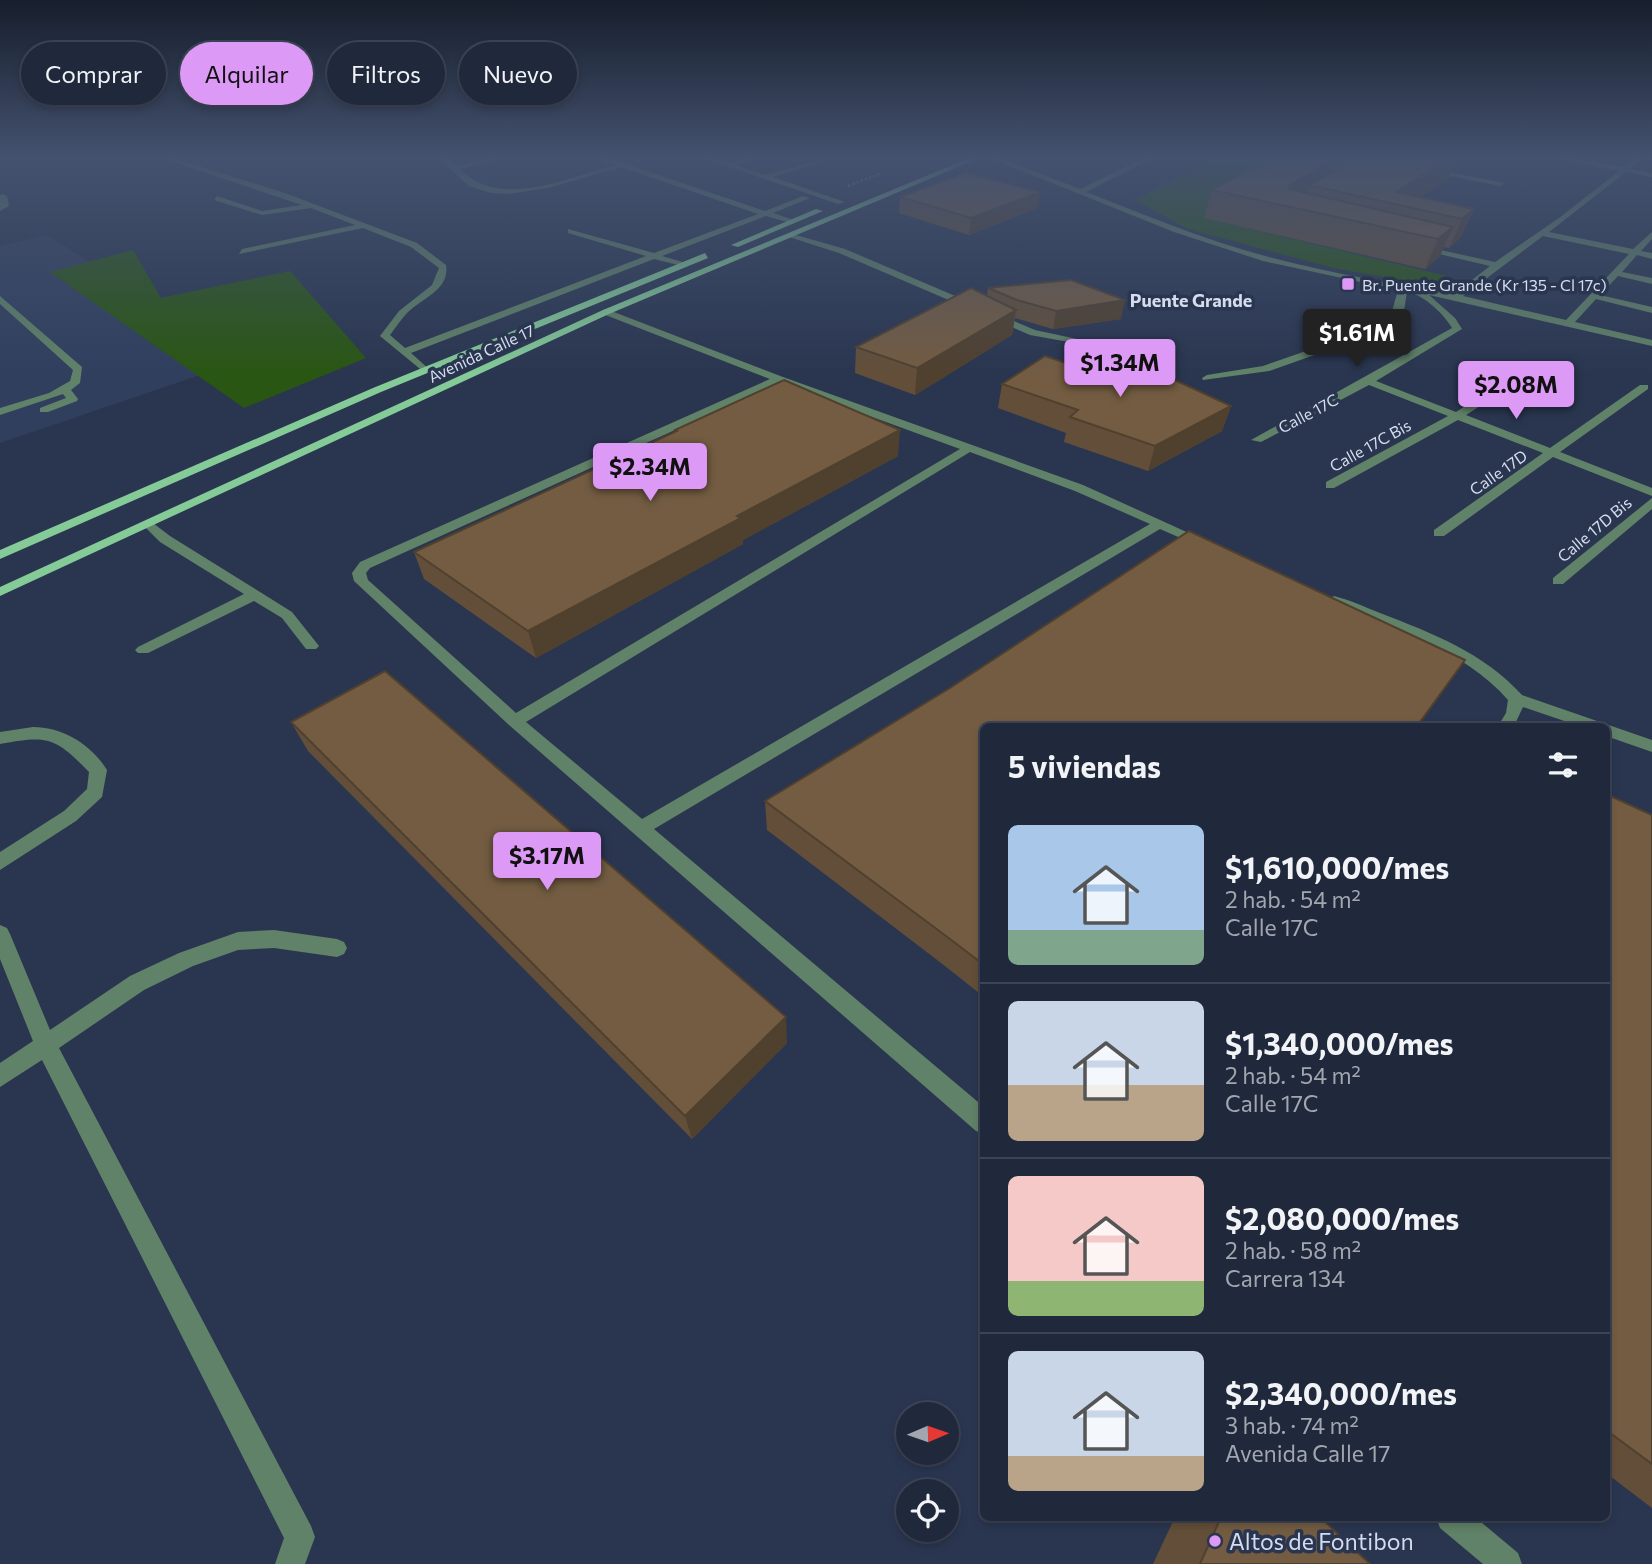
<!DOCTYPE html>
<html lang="es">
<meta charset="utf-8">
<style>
body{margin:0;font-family:Commissioner,sans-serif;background:#2d3447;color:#f1f3f6;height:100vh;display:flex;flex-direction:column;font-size:26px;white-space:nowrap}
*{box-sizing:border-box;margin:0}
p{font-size:23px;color:#a2a6af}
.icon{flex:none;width:38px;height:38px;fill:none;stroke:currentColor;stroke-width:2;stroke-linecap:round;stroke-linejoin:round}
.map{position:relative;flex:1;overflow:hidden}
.drawer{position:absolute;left:980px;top:723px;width:630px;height:798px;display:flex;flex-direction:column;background:#20283c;border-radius:10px;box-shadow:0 4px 10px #0003,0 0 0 2px #3d4456}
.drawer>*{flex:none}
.top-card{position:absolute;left:21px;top:42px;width:665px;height:63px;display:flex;gap:14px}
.needle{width:46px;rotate:88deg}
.controls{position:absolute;left:896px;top:1402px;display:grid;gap:14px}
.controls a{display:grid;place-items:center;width:63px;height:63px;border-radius:50%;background:#20283c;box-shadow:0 4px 10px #0003,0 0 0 2px #3d4456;font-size:35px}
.price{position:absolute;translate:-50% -60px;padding:0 16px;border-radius:7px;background:#dc99f5;color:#111;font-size:23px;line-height:46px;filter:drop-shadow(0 2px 4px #0008)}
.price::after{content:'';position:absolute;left:50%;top:42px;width:21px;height:16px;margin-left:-10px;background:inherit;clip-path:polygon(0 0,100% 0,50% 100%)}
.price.current{background:#222;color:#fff}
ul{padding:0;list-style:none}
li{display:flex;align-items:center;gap:21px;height:175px;padding:0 28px}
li+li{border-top:2px solid #3d4456}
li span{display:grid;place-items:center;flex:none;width:196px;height:140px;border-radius:10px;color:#555}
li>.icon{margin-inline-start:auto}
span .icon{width:84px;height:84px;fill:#fffc;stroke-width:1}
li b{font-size:30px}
h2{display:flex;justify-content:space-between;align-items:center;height:84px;padding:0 28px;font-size:30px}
.tag{padding:0 24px;border-radius:32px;background:#20283c;box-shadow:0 4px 10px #0003,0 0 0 2px #3d4456;font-size:24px;line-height:63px}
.tag.current{background:#dc99f5;color:#111}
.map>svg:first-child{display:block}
</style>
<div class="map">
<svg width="1652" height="1564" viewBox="0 0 1652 1564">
<rect width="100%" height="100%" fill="#2a3650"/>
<!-- built -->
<path fill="#313f5f" d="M47,235L244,360L0,443V246Z"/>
<!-- green -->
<path fill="#295612" d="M1219,156H1261L1293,164L1205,218L1447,276L1434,286L1334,268L1188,229L1135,200Z
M133,250L161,298L290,271L366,358L244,408L50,272Z"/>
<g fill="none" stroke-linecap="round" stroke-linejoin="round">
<!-- path -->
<path stroke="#858fa4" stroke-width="2" stroke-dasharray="2.5 2" stroke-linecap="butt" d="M848,186L882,173"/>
<!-- minor -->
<path fill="#608268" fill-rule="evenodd" d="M156,156H167L285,193L417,243L446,265C450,289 423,298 408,312C401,319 396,327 390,335L405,348L646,256L568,233V229L654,253L758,214L621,167L548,188L508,194L491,193L469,186L436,156H445L457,166L498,156H511L460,169C499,210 568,178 614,165L592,156H603L765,211L803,196L810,198L773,213L794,220V224L766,216L662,256L686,263V267L654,259L411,353L430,370L425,373L380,336L399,311L432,285L439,268L411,247L363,228L239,254L242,249L355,225L311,208L262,215L214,200L217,196L262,211L302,205Z
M698,156C708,156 716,161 727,162C737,163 750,156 761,156L735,165L765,175L840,156L773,177L845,202L838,204Z
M985,156H995L1080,189L1148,156H1157L1086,192C1146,215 1207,241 1269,257C1330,273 1392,284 1454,294L1490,266L1418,249V245L1495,262L1559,218L1619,171L1548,156H1564L1623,167L1637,156H1645L1630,169L1652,173V177L1626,172L1549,232L1633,249L1652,232V239L1641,251L1652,253V259L1637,255L1622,272L1652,278V284L1618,276L1600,295L1652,307V313L1596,299L1575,322L1652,340V346L1429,295L1455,318L1462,329L1376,381L1456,412L1529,365H1537V369L1466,415L1550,448L1640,385H1648V389L1560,452L1652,488V496L1553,457L1444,536H1434V530L1543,453L1458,420L1334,488H1326V482L1448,416L1369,385L1261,442L1251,440L1452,328C1444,314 1423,294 1407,292L1404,311L1396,326L1269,371L1203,380L1202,378L1207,375L1263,366L1389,322L1398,290L1263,261L1174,232ZM1543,236L1629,254L1566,320L1463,296Z
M1428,168L1500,182L1504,184L1500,186L1426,171Z
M3,194L7,196L9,206L0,211V195Z
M789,233L845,249L1035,330L1096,343L1091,346L1030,335L839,253L789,237Z
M0,296L82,367L80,383L71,390L78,399L77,401L48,412H40V408L66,398L63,394L0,415V408L49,393L70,381L73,370L0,304Z
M606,309L783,377L1083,485L1213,544L1206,548L1201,547L1160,529L654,829L984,1107V1134L976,1131L509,725L354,581L352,573L360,562L770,379L603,314V310ZM779,383L960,449L516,713L368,580L366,573L370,568ZM970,452L1075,491L1150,524L642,819L526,722Z
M1652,498V509L1563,584H1553V578Z
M149,520L170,536L292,612L319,646L316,649H306L282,618L254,601L148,653H138L135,650L138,647L244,594L160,542L142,524Z
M1334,596C1350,600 1365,607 1380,613C1432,633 1484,653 1522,695L1652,740V752L1606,736V726H1579L1523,707L1514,726H1498L1506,713L1508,700C1463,648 1391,628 1329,603L1327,600Z
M33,727C62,727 91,744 107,770L102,797L76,821L0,870V852L64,811L87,789L89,772C55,737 48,735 0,744V732Z
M0,925L7,928L10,934L50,1030L130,976L179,953L238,932L274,930L337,939L344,942L347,948L344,954L337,957L274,948L238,950L193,966L144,990L59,1048L311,1526L315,1537L305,1564H275L284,1538L42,1060L0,1087V1063L33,1041L0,959Z
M1436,1517H1475L1518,1553L1522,1564H1483L1440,1528Z"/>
<!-- major -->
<path fill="#84cb98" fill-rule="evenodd" d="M974,156H984L609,314L0,596V587L603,310Z
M816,209L823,211L738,247L731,245Z
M705,253L708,258L381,392L0,559V550L373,388Z"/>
</g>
<!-- wall -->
<path fill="#634f39" d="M1273,156H1458L1448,179L1420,197L1474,209L1460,238L1449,248L1444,247L1440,256L1425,269L1204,218L1212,190Z
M900,197L1038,208L969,235L899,213Z
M988,288L1121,319L1053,329L1015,318L1012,335L915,395L855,373L856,347L987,296Z
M1117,380L1231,406L1222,431L1148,471L1064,442L1066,433L998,408L1002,384Z
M675,430L898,456L743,540V544L536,658L424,579L414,552L675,432Z
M1189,531L1465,660L1418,726H984V997L945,966L767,830L765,801L950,688Z
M291,722L787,1043L692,1139L308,751Z
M1606,794L1652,815V1508L1606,1473Z
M1175,1517H1320L1370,1564H1153Z"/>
<!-- shaded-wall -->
<path fill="#50402e" d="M1453,156H1458L1448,179L1405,207L1396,192Z
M1336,160L1327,186L1309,185L1305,199L1283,205L1290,185Z
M1040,192L1038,208L969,235L971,218Z
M1474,209L1460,238L1449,248L1462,219Z
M1453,227L1440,256L1425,269L1438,239Z
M1125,300L1121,319L1053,329L1056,311Z
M1016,310L1012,335L915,395L917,368Z
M1231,406L1222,431L1148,471L1155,446Z
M900,430L898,456L743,540V544L536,658L528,631L737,516Z
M1465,660L1418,726H1417Z
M786,1017L787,1043L692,1139L685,1116Z"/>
<!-- building -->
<path fill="#735c42" stroke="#50402e" stroke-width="2" d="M1273,156H1453L1396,192L1474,209L1462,219L1309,185L1340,168L1341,165L1336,160L1290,185L1289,189L1453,227L1438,239L1212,190Z
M966,173L1040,192L971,218L900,197Z
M1071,280L1125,300L1056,311L1017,300L988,288Z
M971,288L1016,310L917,368L856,347Z
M1045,356L1117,380L1138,363L1231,406L1155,446L1070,417L1078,410L1002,384Z
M784,380L900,430L737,516L741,518L528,631L414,552L677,431L675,430Z
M1189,531L1465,660L1417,726H984V965L950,939L765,801L950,688Z
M385,671L786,1017L685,1116L291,722Z
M1606,794L1652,815V1464L1606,1430Z
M1221,1517H1320L1370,1564H1200Z"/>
<!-- sky -->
<linearGradient id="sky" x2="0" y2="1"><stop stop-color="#171e2c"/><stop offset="0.42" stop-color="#44526f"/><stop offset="1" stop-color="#44526f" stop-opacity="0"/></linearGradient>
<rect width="1652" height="375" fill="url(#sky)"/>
<!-- markers -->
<g fill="#dc99f5" stroke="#2a3650" stroke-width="2.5">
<rect x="1341" y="277" width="14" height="14" rx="3.5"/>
<circle cx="1215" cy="1541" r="7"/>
</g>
<g text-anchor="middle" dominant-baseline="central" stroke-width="7" stroke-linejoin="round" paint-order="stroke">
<!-- far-poi labels -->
<g font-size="16" fill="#d4dced" stroke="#2a3650" text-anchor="start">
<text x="1362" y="284">Br. Puente Grande (Kr 135 - Cl 17c)</text>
</g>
<!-- far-street labels -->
<g font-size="16" fill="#d4dced" stroke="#2a3650">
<text transform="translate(481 353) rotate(-25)">Avenida Calle 17</text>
<text transform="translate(1308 413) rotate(-28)">Calle 17C</text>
<text transform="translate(1370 445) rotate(-29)">Calle 17C Bis</text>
<text transform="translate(1498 472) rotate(-35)">Calle 17D</text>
<text transform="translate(1594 529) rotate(-40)">Calle 17D Bis</text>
</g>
<!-- far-neighbourhood labels -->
<g font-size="18" font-weight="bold" fill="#d4dced" stroke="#2a3650">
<text x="1191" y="300">Puente Grande</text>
</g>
<!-- near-poi labels -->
<g font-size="23" fill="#d4dced" stroke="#2a3650" text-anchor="start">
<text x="1229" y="1541">Altos de Fontibon</text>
</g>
</g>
</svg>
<div class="controls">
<a><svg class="needle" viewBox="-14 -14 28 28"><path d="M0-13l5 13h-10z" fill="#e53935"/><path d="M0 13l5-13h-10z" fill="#a2a6af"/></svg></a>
<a><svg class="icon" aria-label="locate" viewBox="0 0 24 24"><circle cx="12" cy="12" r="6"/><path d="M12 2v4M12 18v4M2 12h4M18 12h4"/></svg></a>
</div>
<b class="price current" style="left:1357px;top:369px">$1.61M</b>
<b class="price" style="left:1120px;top:399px">$1.34M</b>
<b class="price" style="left:1516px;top:421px">$2.08M</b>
<b class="price" style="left:650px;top:503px">$2.34M</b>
<b class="price" style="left:547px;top:892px">$3.17M</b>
<div class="top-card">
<a class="tag">Comprar</a>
<a class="tag current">Alquilar</a>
<a class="tag">Filtros</a>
<a class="tag">Nuevo</a>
</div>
<section class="drawer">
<h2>5 viviendas<svg class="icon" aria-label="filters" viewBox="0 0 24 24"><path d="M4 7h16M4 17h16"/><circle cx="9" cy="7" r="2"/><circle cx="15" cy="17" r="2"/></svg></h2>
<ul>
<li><span style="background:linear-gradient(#a9c7e8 75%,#7fa58c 0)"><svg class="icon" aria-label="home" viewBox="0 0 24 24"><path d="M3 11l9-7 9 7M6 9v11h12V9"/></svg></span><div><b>$1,610,000/mes</b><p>2 hab. · 54 m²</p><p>Calle 17C</p></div></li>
<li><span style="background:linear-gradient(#c9d6e8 60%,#b9a48a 0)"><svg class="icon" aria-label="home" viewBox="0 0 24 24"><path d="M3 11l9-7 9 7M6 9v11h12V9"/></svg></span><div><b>$1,340,000/mes</b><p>2 hab. · 54 m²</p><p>Calle 17C</p></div></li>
<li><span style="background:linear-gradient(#f6c9c9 75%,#8fb573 0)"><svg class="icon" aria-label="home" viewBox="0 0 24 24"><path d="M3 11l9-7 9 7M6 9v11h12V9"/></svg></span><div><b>$2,080,000/mes</b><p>2 hab. · 58 m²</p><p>Carrera 134</p></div></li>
<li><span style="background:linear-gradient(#c9d6e8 75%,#b9a48a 0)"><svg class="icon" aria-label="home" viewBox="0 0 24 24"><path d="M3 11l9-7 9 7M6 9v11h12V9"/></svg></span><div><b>$2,340,000/mes</b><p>3 hab. · 74 m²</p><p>Avenida Calle 17</p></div></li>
</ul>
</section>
</div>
